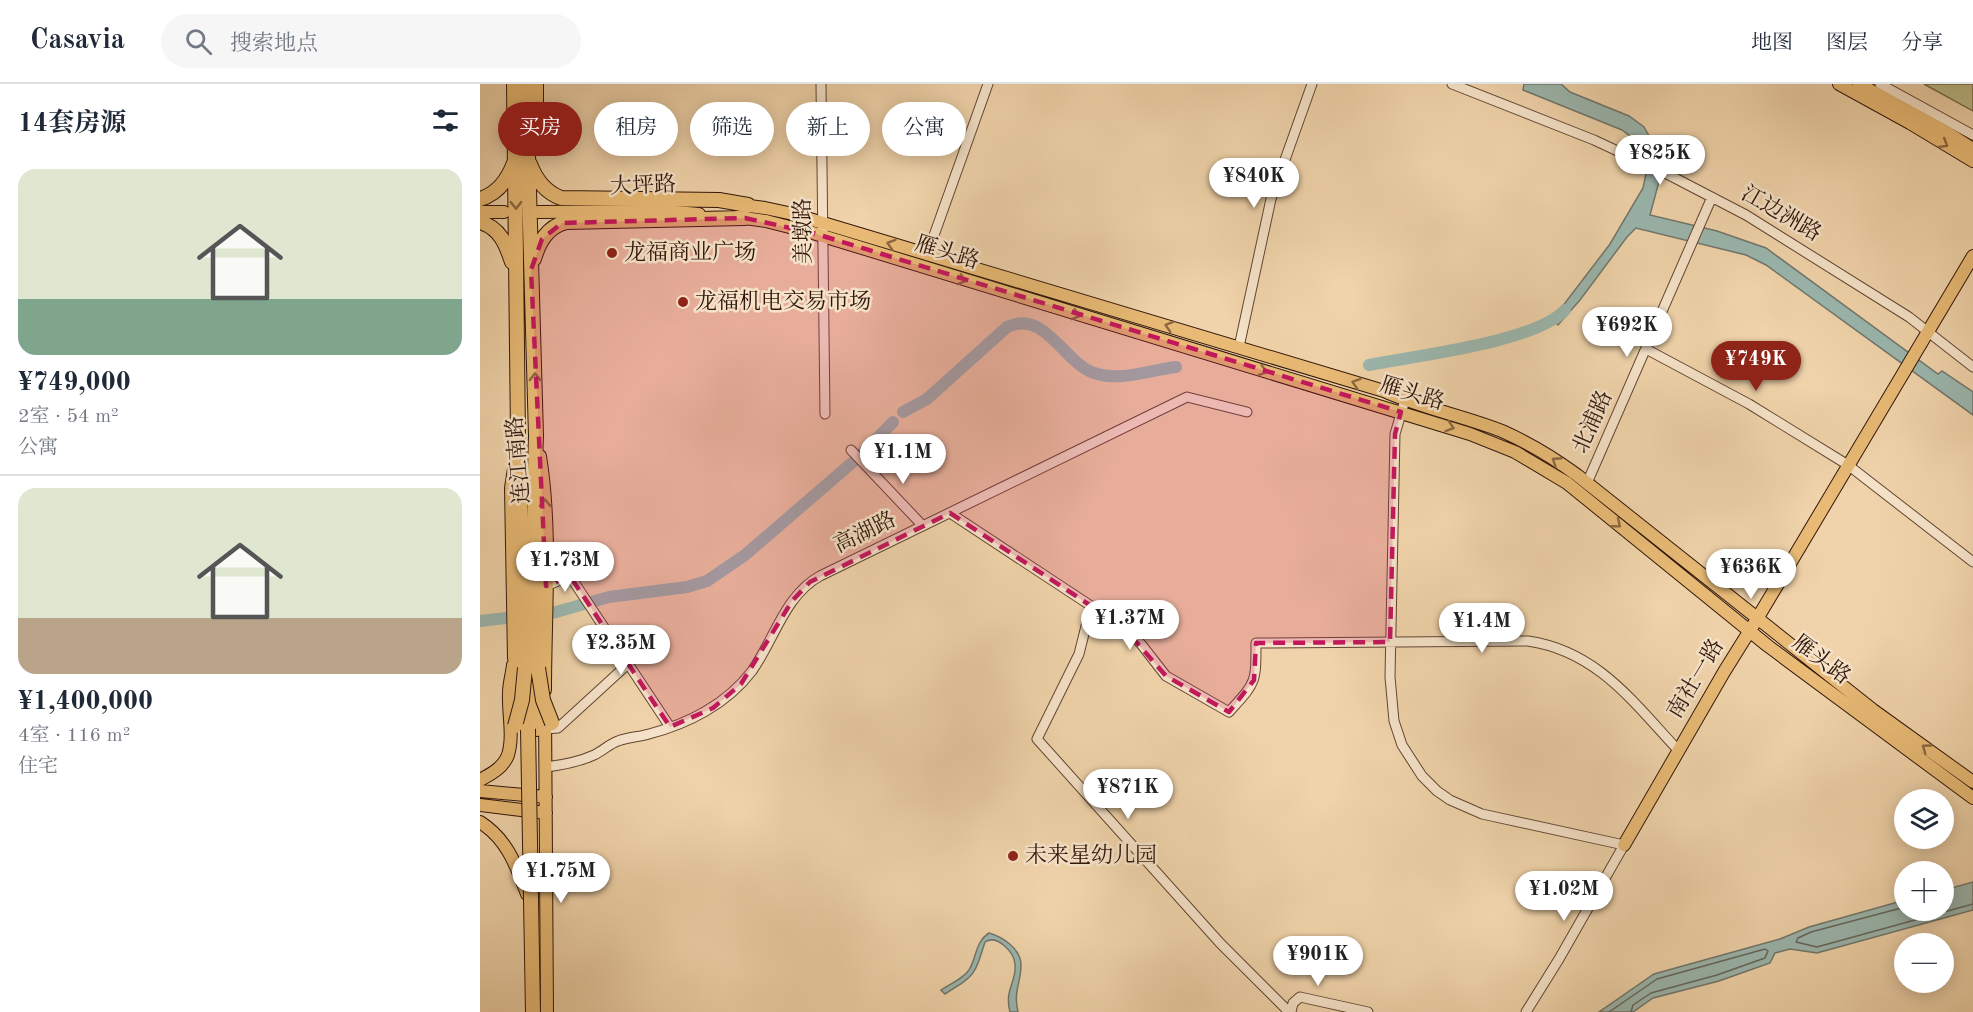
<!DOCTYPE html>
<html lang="zh">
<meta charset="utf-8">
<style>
body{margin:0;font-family:"Old Standard TT","Noto Serif SC",serif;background:#f6f6f7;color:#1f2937;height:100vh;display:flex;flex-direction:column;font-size:22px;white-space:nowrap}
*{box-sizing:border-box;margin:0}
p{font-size:20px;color:#747a83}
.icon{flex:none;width:33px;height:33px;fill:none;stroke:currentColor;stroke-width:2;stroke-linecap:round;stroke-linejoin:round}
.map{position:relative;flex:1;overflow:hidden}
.sheet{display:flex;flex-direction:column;background:#fff;width:480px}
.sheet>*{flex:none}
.guide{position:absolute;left:18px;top:18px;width:570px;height:54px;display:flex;gap:12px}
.controls{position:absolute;left:1414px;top:705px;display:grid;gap:12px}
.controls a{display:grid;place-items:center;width:60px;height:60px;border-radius:50%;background:#fff;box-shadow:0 3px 15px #0003;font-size:30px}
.price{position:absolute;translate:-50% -51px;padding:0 14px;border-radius:21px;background:#fff;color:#222;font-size:20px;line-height:39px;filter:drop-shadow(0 2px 3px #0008)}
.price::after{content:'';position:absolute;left:50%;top:36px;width:18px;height:14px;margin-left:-9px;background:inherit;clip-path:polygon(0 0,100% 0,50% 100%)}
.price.current{background:#8f2418;color:#fff}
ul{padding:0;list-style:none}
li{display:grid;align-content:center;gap:12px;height:318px;padding:0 18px}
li+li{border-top:2px solid #e0e1e3}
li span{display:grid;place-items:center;height:186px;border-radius:18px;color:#555}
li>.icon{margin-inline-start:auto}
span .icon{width:108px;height:108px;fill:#fffc;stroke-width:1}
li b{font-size:26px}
h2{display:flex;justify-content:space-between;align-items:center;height:72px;padding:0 18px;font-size:26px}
.tag{padding:0 21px;border-radius:27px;background:#fff;box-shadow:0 3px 15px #0003;font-size:21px;line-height:54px}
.tag.current{background:#8f2418;color:#fff}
header{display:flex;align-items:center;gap:36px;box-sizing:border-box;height:84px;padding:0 30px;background:#fff;border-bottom:2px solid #e0e1e3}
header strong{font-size:28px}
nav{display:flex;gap:33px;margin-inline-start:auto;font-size:21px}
.search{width:420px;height:54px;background:#f6f6f7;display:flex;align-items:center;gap:15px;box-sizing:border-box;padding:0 21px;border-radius:33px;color:#747a83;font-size:22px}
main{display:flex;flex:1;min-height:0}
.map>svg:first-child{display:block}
</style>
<header>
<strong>Casavia</strong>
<div class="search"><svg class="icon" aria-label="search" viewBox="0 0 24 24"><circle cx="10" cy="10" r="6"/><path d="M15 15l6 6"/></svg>搜索地点</div>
<nav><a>地图</a><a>图层</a><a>分享</a></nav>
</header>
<main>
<section class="sheet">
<h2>14套房源<svg class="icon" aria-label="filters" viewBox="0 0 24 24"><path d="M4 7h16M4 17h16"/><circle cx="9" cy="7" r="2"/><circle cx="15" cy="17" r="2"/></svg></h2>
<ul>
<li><span style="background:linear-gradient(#dfe7d0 70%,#7fa58c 0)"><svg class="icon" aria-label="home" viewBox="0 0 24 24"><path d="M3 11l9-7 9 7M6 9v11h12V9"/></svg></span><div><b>¥749,000</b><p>2室 · 54 m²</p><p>公寓</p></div></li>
<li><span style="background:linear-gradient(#dfe7d0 70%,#b9a48a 0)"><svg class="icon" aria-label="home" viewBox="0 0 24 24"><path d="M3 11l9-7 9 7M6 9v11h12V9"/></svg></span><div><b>¥1,400,000</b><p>4室 · 116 m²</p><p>住宅</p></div></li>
</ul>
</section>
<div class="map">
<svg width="1493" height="928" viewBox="0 0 1493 928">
<rect width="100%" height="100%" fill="#f0d3aa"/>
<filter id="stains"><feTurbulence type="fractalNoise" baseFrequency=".00333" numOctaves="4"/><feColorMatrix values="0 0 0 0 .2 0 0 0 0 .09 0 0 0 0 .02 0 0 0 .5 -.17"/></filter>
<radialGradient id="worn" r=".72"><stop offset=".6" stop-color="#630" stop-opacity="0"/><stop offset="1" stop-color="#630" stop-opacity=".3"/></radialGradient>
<!-- green -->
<path fill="#babc88" stroke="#766a4a" stroke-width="1.5" d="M1444,0H1493V27Z"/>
<!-- water -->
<path fill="#9bb7af" stroke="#71776d" stroke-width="1.5" d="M1044,0H1081L1090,8L1149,32L1164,43L1178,68L1181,90L1170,131L1237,147L1286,164L1458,290L1462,287L1493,308V331L1286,181L1266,171L1156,144L1147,153L1100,216L1078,241L1070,233L1082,223L1130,160L1163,104L1168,80L1159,59L1142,46L1043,6Z
M1493,798V826L1337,869L1310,865L1295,869L1290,879L1239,897L1173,914L1153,928H1119L1174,890L1300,855L1329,843L1425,816V826H1464V806Z
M509,849C523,853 541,865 541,881C541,899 533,907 538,928H530C524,905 537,898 535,880C534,868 517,850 505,858C494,893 495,891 465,910L461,906C470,900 483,895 489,886C497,873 495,858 509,849Z"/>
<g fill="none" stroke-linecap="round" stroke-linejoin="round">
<!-- shore -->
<path stroke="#66675d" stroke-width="1.5" d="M1425,823L1331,848L1318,854L1316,858L1337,863L1493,820
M1129,928L1177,895L1285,865L1288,867L1285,874L1237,891L1171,909L1153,921L1151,928"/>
<!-- river -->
<path stroke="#9bb7af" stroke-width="12" d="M889,281C934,272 1056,258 1085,226
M423,328L447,315L527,243C565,225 583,278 614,289C641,298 670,286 696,283
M0,537L76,528L129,513L207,503L227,497L265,471L381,371L413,338"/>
<defs>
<path id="minor" d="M341,0L345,330
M972,0L1114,56L1191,92L1266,131L1429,233L1493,283
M1400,0L1493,51
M447,171L508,0
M759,263L791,115L832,0
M1166,265L1269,320L1368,381L1493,478
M925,316L915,350L910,593L914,637L922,661L942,692L957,707L970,716L1002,730L1144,761L1079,875L1046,928
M371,366L443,442
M1107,399L1232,113
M470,429L643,543L661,560L686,592L749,628C776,598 776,600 776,559L1048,557C1117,567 1153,618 1198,666
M66,502L90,492L190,643
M611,522L599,570L557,655L740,859L809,928
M66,645L78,644L149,579L176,551
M66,683C82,681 99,678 114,671C123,667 129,660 138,657C148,653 159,653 169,650C208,640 247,620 272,587C294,556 305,511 340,492L707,313L767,328
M811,928L813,919L820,913L888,928"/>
<path id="major" d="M1359,0L1430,39L1493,77
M1379,0L1468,49L1493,65
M48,58L57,36V0
M261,121L285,124L313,130L904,307C942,324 984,332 1022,347C1049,359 1074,374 1097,391L1393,626L1493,698
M0,128H24
M58,128L183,127L219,130
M257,133L286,137L333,149L990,350L1035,368L1087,399L1288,562L1493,714
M60,372C72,447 65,529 65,606
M35,378L31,404L34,574L41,603
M65,626L67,928
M0,696C11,690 23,684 28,671C34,652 28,629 29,609C29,600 32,590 33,581
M0,707L66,713
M0,721L66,729
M0,738C27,755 36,781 47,810
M1144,761L1244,588L1277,535L1493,172"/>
<path id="highway" d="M34,0L38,352L48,645
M46,0L56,352C52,449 58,547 57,645
M50,80C56,96 65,108 81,114L239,116L268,121
M0,115C17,110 28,95 34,79
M0,138C20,144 26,160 32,178
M54,175C59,158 67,143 86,138L265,134"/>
</defs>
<!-- minor casing -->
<use href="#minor" stroke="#614633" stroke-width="11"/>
<!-- major casing -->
<use href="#major" stroke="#31170b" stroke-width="14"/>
<!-- highway casing -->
<use href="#highway" stroke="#31170b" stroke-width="16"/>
<!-- minor -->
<use href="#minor" stroke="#f5e2c8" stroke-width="9"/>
<!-- major -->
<use href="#major" stroke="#e8ba75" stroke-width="12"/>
<!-- highway -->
<use href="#highway" stroke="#e8ba75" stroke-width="14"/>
<defs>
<path id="highway-bridge" d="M58,584L63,616L72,639
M35,642L42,616L45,584
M48,645L53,928"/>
</defs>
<!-- highway-bridge casing -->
<use href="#highway-bridge" stroke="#31170b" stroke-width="16" stroke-linecap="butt"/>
<!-- highway-bridge -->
<use href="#highway-bridge" stroke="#e8ba75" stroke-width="14"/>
</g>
<!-- one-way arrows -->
<defs><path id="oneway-chevron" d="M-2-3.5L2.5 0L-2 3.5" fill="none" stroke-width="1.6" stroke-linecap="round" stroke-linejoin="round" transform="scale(1.5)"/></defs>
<g stroke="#8c6840">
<use href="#oneway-chevron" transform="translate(1464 60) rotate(31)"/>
<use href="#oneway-chevron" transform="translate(36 121) rotate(89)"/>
<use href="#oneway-chevron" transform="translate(411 160) rotate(-163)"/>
<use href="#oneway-chevron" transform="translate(482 196) rotate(17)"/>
<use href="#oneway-chevron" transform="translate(596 231) rotate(17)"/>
<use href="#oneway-chevron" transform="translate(689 242) rotate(-163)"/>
<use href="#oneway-chevron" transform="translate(783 287) rotate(17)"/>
<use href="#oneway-chevron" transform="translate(55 293) rotate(-91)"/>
<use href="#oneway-chevron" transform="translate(876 299) rotate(-163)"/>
<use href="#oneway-chevron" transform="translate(970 343) rotate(18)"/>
<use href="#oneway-chevron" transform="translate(1076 377) rotate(-147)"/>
<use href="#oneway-chevron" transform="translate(65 419) rotate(-91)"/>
<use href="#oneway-chevron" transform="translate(1137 440) rotate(39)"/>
<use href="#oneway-chevron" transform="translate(1446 664) rotate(-144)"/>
</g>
<!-- marked area -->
<path fill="#c2185b" fill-opacity="0.2" stroke="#c2185b" stroke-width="4.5" stroke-dasharray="12 8" stroke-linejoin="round" d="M265,134L333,149L921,328L915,350L910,558L776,559L774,596L749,628L686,592L643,543L470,429L330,498L312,517L261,600L233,624L190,643L90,492L66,502L51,186L62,155L82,139Z"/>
<!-- markers -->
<g fill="#8f2418" stroke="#f5e2c8" stroke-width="2">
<circle cx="132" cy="169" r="6"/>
<circle cx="203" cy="218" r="6"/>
<circle cx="533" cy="772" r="6"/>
</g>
<g text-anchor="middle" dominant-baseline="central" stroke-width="5" stroke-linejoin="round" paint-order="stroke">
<!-- street labels -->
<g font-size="22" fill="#31170b" stroke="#f5e2c8">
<text transform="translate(163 102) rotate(-2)">大坪路</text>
<text transform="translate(1301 130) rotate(30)">江边洲路</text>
<text transform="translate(324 147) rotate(-91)">美墩路</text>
<text transform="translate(467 169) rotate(17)">雁头路</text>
<text transform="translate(932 310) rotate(17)">雁头路</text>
<text transform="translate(1113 338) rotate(-66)">北浦路</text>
<text transform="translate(39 376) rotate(-95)">连江南路</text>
<text transform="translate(385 449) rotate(-26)">高湖路</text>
<text transform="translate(1341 576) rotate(37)">雁头路</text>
<text transform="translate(1216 595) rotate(-59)">南社一路</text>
</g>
<!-- poi labels -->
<g font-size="22" fill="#31170b" stroke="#f5e2c8" text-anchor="start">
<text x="144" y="169">龙福商业广场</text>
<text x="215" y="218">龙福机电交易市场</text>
<text x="545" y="772">未来星幼儿园</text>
</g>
</g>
<rect width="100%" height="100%" filter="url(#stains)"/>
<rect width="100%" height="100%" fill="url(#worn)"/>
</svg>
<div class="controls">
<a><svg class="icon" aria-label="layers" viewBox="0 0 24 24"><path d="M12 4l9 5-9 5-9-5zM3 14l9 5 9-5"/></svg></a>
<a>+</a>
<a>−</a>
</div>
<b class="price" style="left:1180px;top:102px">¥825K</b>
<b class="price" style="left:774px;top:125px">¥840K</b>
<b class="price" style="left:1147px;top:274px">¥692K</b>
<b class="price current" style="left:1276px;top:308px">¥749K</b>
<b class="price" style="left:423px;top:401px">¥1.1M</b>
<b class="price" style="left:85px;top:509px">¥1.73M</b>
<b class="price" style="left:1271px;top:516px">¥636K</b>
<b class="price" style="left:650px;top:567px">¥1.37M</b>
<b class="price" style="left:1002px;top:570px">¥1.4M</b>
<b class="price" style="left:141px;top:592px">¥2.35M</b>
<b class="price" style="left:648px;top:736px">¥871K</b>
<b class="price" style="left:81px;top:820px">¥1.75M</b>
<b class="price" style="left:1084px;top:838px">¥1.02M</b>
<b class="price" style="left:838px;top:903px">¥901K</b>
<div class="guide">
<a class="tag current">买房</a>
<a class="tag">租房</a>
<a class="tag">筛选</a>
<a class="tag">新上</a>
<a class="tag">公寓</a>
</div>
</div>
</main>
